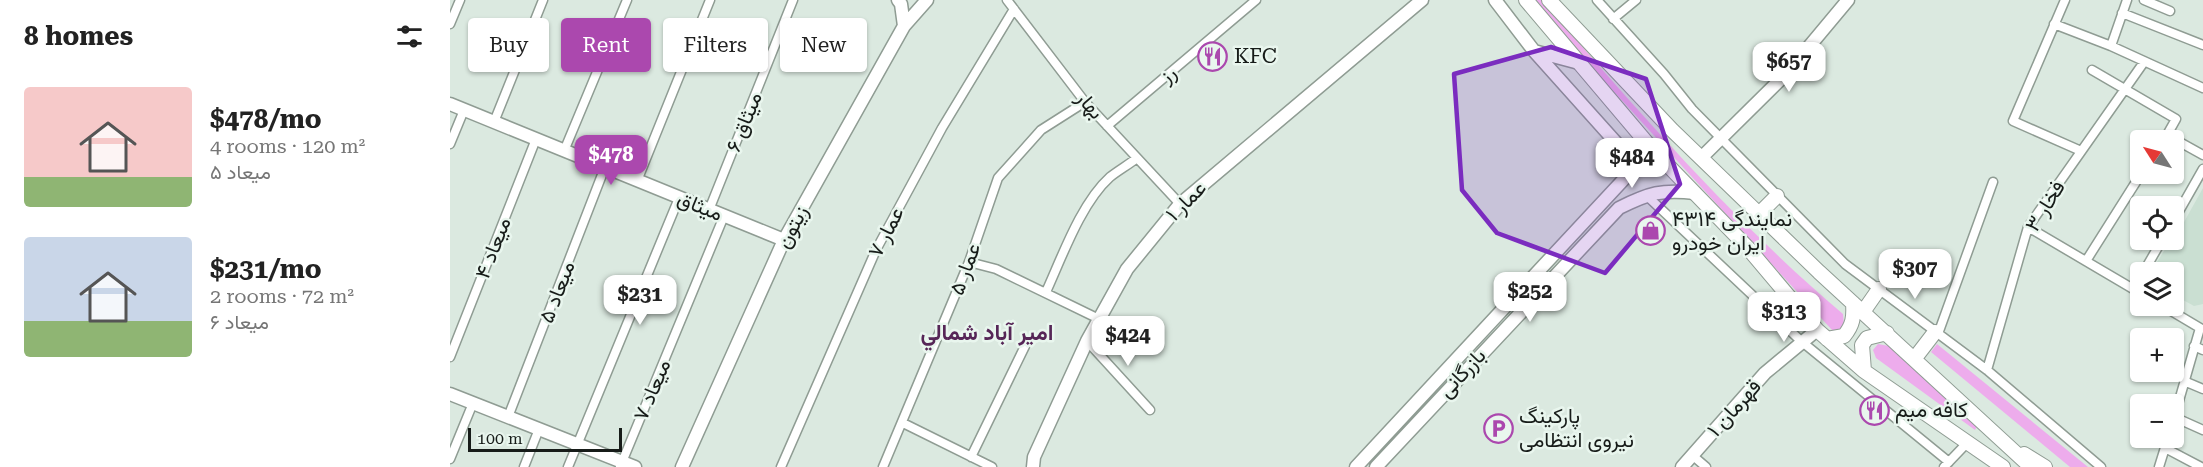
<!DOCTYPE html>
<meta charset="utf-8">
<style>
body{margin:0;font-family:"Roboto Serif",Vazirmatn,serif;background:#f2f2f2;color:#222;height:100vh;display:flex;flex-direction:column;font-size:22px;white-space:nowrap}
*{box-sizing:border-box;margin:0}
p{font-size:20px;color:#767676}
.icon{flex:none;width:33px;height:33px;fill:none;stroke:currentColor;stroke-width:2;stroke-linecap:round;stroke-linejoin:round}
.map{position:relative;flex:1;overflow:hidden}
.sheet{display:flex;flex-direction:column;background:#fff;width:450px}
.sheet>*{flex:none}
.hud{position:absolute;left:18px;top:18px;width:570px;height:54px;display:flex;gap:12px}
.needle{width:39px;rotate:306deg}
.buttons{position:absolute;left:1680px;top:130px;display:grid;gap:12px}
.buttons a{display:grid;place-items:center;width:54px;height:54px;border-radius:6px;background:#fff;box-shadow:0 2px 4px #0004;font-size:30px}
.scale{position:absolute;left:18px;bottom:15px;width:154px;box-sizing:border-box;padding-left:6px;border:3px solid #171c19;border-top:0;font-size:16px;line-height:21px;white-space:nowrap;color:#171c19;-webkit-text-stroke:4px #e9f6ee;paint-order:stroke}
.price{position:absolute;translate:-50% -51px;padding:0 14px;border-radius:12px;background:#fff;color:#222;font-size:20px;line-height:39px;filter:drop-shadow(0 2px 3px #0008)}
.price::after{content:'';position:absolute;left:50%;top:36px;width:18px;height:14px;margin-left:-9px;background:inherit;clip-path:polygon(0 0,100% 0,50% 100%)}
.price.selected{background:#ab48ae;color:#fff}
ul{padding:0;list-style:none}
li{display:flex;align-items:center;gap:18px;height:150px;padding:0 24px}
li span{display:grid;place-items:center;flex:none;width:168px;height:120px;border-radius:6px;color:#555}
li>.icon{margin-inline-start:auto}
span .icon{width:72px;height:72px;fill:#fffc;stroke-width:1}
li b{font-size:26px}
h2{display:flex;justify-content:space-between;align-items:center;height:72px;padding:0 24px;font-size:26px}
.tag{padding:0 21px;border-radius:6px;background:#fff;box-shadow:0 2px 4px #0004;font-size:21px;line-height:54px}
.tag.selected{background:#ab48ae;color:#fff}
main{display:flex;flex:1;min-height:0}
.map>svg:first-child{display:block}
</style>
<main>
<section class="sheet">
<h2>8 homes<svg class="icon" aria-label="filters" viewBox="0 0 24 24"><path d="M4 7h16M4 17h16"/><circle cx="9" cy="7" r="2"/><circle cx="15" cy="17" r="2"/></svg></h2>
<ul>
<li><span style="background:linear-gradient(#f6c9c9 75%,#8fb573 0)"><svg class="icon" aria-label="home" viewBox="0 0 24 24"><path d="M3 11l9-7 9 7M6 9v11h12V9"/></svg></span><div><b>$478/mo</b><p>4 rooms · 120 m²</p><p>میعاد ۵</p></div></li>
<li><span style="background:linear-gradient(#c9d6e8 70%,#8fb573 0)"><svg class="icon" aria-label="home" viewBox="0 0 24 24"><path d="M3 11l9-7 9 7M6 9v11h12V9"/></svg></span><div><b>$231/mo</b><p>2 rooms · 72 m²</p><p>میعاد ۶</p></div></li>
</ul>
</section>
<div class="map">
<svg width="1753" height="467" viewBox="0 0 1753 467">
<rect width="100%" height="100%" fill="#dbe9e0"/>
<!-- built -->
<path fill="#cadfd2" d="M1753,188V304L1744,306L1724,295V273H1700L1721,240H1724Z"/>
<!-- green -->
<path fill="#edacec" d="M1085,0H1092C1187,110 1282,220 1393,314L1394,325L1389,331L1382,330L1134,59Z
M1428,344L1439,346L1527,426L1525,430L1426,358L1423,350Z
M1487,344L1638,467H1620L1481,352Z"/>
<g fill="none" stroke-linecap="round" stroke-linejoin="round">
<defs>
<path id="street" d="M557,0L635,102L730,204
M1147,0L1214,74L1242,109L1395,264L1537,370L1651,467
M1615,0L1563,121L1631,151
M1694,0L1720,11
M1672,13L1753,45
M1163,19L1186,0
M0,24L10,0
M1604,24L1661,46L1753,88
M1661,46L1677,0
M1642,70L1726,119L1717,135
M44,122L93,0
M657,126L806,0
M1713,141L1717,135L1753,155
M0,144L14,110
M114,151L177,0
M187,181L260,0
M1196,195L1351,341L1499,462
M259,210L343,0
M1724,220L1753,169
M1578,227L1690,293
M1636,261L1691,174
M519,262L546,269L649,319
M1693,273L1712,240
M1684,289L1690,277
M596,292C612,257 631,203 660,177C669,170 678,165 687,158
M1713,306L1750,328L1724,418
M1488,334L1543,182
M637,341L700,410
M1744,346L1753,350
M0,357L86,139
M1537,370L1578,227L1694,62
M1734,381L1753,389
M58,417L155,167
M1724,417L1753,430
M453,423L542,467
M1715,448L1751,467
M1242,455L1256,467
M521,457L575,346
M0,459L23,403
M74,467L89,429
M118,467L229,198
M170,467L274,216
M331,467L426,250L492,128L564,9
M433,467L519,262L548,178L591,130L635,102
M1494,467L1517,443
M1709,467L1718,438"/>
<path id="secondary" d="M448,0L451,4L454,26
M1045,0L1084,51L1129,63
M1084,51L1187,166
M0,104L334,240
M1251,158L1337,73L1398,0
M0,394L185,467
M232,467L334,240L454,26L477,0
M583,467L584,457L637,341L677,269L730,204L972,0
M906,467L1202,149
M926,467L1169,208C1199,193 1212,189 1245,193
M1232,467L1315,373L1367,330"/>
<path id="primary" d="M1076,0L1202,149L1297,247L1367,330L1414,371L1553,467
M1099,0L1222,130L1369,272L1581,467
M1309,214L1327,196
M1413,312L1429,289
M1377,339L1394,336C1403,325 1404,317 1403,303
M1465,358L1485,332
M1414,371L1412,345L1417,338L1437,333
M1574,454L1595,467"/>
</defs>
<!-- street casing -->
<use href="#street" stroke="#8f9c93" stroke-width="11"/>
<!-- secondary casing -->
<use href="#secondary" stroke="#8f9c93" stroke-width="15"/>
<!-- primary casing -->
<use href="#primary" stroke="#8f9c93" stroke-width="16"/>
<!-- street -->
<use href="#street" stroke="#fff" stroke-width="8"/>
<!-- secondary -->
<use href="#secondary" stroke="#fff" stroke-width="12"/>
<!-- primary -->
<use href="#primary" stroke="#fff" stroke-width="14"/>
</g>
<!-- marked area -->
<path fill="#7b2cbf" fill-opacity="0.2" stroke="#7b2cbf" stroke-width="4.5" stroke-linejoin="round" d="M1101,47L1196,79L1230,184L1155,273L1047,233L1012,190L1004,74Z"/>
<!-- icons -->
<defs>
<symbol id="restaurant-ring" viewBox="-11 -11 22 22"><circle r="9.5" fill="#e9f6ee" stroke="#ab48ae" stroke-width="1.5"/><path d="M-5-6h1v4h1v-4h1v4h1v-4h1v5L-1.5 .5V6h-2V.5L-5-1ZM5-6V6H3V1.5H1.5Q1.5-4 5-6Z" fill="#ab48ae"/></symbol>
<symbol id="shop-ring" viewBox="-11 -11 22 22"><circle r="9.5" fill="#e9f6ee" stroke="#ab48ae" stroke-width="1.5"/><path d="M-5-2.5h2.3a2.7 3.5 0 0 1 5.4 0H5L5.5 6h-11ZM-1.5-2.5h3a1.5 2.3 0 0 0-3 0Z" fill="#ab48ae"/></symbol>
<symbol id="parking-ring" viewBox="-11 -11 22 22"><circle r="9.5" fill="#e9f6ee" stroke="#ab48ae" stroke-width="1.5"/><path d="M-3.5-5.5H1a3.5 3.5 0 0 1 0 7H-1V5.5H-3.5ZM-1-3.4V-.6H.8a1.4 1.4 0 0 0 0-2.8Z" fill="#ab48ae"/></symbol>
</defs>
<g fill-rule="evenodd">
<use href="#restaurant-ring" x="746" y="40" width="33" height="33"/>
<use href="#shop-ring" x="1184" y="214" width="33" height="33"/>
<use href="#restaurant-ring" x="1408" y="394" width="33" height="33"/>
<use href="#parking-ring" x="1032" y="412" width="33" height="33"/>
</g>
<g text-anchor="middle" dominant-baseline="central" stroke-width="5" stroke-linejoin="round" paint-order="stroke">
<!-- poi labels -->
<g font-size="21" fill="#171c19" stroke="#e9f6ee" text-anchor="start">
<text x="784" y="56">KFC</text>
<text x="1222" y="219">نمایندگی ۴۳۱۴<tspan x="1222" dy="24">ایران خودرو</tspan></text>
<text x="1445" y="410">کافه میم</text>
<text x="1069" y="416">پارکینگ<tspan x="1069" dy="24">نیروی انتظامی</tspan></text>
</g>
<!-- street labels -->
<g font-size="21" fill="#171c19" stroke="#e9f6ee">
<text transform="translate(718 74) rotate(-40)">رز</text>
<text transform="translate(640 105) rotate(49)">بهار</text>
<text transform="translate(294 122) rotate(-68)">میثاق ۶</text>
<text transform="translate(736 201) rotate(-45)">عمار ۱</text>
<text transform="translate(250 206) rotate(22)">میثاق</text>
<text transform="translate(1595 206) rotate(-58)">فخار ۳</text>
<text transform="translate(342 227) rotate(-62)">زیتون</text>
<text transform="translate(436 232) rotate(-63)">عمار ۷</text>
<text transform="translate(43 248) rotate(-69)">میعاد ۴</text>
<text transform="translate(515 269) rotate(-70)">عمار ۵</text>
<text transform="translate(107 292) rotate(-69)">میعاد ۵</text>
<text transform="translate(1012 373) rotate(-47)">بازرگانی</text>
<text transform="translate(202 390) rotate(-67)">میعاد ۷</text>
<text transform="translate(1284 408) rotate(-48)">قهرمان ۱</text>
</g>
<!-- neighbourhood labels -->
<g font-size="22" font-weight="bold" fill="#562657" stroke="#e9f6ee">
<text x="537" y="332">امیر آباد شمالي</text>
</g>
</g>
</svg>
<div class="buttons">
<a><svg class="needle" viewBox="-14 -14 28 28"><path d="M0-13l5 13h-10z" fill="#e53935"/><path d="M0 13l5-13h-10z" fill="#767676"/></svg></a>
<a><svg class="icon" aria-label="locate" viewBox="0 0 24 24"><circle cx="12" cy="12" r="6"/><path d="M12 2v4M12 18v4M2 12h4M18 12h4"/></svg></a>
<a><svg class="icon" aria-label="layers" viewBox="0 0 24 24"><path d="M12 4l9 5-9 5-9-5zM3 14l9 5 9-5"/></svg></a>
<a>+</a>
<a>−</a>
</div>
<div class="scale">100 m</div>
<b class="price" style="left:1339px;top:93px">$657</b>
<b class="price selected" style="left:161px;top:186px">$478</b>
<b class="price" style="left:1182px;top:189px">$484</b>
<b class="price" style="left:1465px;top:300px">$307</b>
<b class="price" style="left:1080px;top:323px">$252</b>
<b class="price" style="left:190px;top:326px">$231</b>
<b class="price" style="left:1334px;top:343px">$313</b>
<b class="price" style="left:678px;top:367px">$424</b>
<div class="hud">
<a class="tag">Buy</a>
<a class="tag selected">Rent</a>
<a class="tag">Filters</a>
<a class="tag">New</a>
</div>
</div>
</main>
